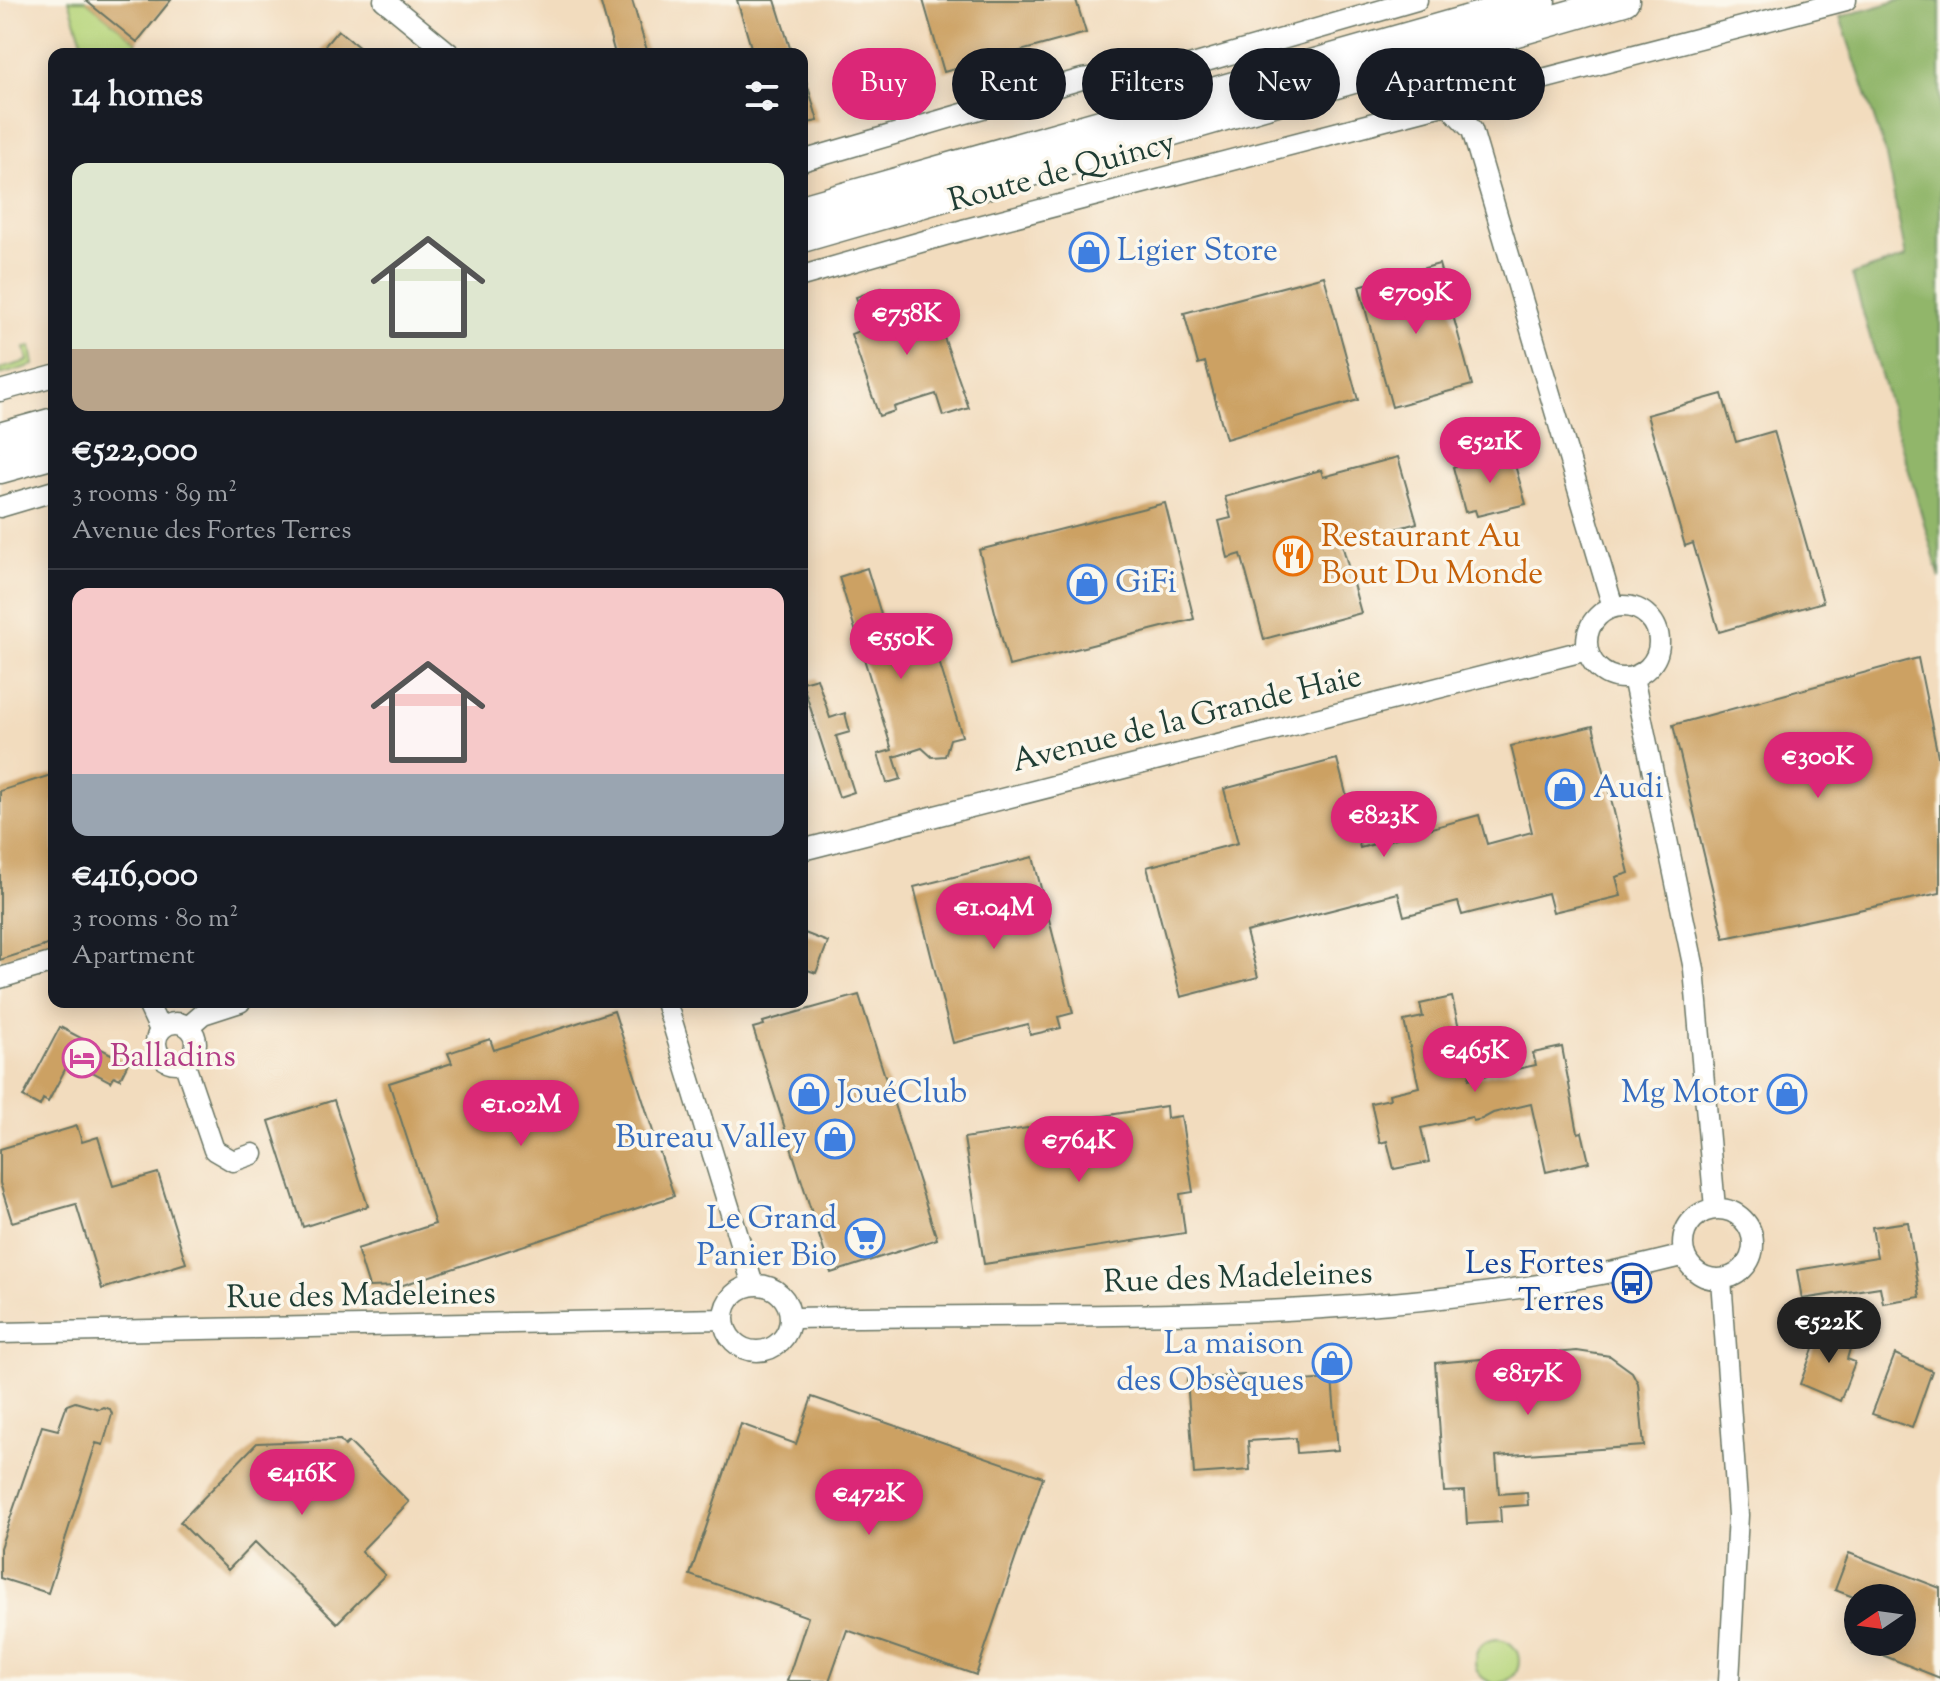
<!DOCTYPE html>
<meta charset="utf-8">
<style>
body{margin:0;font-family:"Sorts Mill Goudy",serif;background:#20242c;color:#f1f3f6;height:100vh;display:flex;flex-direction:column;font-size:30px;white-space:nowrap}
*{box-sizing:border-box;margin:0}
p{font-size:26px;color:#9ea1a6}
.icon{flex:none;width:44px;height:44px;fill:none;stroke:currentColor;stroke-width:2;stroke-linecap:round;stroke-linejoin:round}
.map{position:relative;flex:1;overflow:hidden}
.panel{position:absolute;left:48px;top:48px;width:760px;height:960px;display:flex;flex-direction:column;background:#171b24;border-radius:16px;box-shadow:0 4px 20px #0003}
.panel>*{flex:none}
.top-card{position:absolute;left:832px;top:48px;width:760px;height:72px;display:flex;gap:16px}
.needle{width:52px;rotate:257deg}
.fabs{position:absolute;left:1844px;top:1584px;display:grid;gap:16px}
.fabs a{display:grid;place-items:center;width:72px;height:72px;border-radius:50%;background:#171b24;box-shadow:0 4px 20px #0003;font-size:40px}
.price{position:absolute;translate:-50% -68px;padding:0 18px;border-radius:28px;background:#db2777;color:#fff;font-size:26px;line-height:52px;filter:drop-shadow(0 2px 4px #0008)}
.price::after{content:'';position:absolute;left:50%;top:48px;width:24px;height:18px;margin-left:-12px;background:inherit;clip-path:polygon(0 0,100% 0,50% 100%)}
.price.selected{background:#222;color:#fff}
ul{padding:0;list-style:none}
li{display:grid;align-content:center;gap:16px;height:424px;padding:0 24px}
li+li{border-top:2px solid #363941}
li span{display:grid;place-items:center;height:248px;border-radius:16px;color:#555}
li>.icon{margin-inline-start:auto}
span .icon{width:144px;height:144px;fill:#fffc;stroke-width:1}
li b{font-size:34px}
h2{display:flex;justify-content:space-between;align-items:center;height:96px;padding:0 24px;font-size:34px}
.chip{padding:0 28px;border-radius:36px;background:#171b24;box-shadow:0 4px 20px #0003;font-size:28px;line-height:72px}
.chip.selected{background:#db2777;color:#fff}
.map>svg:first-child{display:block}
</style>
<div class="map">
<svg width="1940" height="1681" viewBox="0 0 1940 1681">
<rect width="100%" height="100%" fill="#fbf7ec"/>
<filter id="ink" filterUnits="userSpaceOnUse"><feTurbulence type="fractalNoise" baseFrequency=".0125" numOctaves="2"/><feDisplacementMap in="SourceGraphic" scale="16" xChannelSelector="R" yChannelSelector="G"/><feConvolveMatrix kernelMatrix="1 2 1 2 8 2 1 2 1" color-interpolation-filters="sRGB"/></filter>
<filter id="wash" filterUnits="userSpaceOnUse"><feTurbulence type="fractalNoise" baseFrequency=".006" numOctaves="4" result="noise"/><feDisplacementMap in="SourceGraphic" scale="32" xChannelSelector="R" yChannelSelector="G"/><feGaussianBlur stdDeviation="1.8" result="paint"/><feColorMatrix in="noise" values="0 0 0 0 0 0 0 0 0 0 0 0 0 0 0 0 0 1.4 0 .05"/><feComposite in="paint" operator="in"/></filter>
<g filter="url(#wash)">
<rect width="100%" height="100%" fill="#f2dcbe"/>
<!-- green -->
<path fill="#b7d57b" stroke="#6b8958" stroke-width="2" d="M69,0H85L137,42L127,54H86Z
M31,346L34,365L0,375V369L28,361L25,348Z
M1475 1661a22 22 0 1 1 44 0a22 22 0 1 1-44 0Z"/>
<!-- forest -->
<path fill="#91b66b" stroke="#587a50" stroke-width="2" d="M1901,0H1940V578L1852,275L1906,257L1885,151L1840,17Z"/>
<g id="blocks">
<!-- building -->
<path fill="#cca163" d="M85,0H171L137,42Z
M600,0H632L648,54H615Z
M737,0H775L791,51L753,54Z
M923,0H1076L1086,33L944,72Z
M338,30L367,54H318Z
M802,80H806L818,121L802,124Z
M1439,264L1472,385L1392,407L1359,286Z
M1324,276L1358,400L1226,439L1205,362L1198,364L1184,313Z
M882,288L892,320L945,303L951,322L940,326L969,408L943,416L936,394L894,407L895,411L879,416L851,334L867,328L856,297Z
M1722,394L1736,442L1774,431L1823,602L1719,632L1693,543L1685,546L1647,415Z
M1511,451L1526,504L1477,516L1475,510L1465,512L1453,467Z
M1398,457L1417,523L1342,544L1361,613L1264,639L1241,554L1228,558L1219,521L1231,518L1225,497L1321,470L1323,477Z
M1165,503L1194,619L1009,666L979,550Z
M867,568L890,644L930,632L962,736L950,739L945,756L932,757L922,748L894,757L901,779L887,783L878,754L892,750L839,577Z
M1918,658L1940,766V893L1724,938L1673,725Z
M817,678L830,718L845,713L850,732L836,736L854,792L839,797L802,682Z
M1593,726L1629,873L1616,877L1621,896L1553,912L1548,893L1462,915L1458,902L1404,916L1398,893L1246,932L1258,977L1181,997L1147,867L1238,843L1224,789L1337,759L1360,848L1479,815L1487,844L1532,832L1511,746Z
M54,774V943L0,960V791Z
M1033,857L1073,1013L1058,1017L1061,1028L1030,1035L1028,1024L953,1043L914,887Z
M802,932L828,942L816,973L802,968Z
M859,995L937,1239L831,1273L753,1028L764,1025L763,1022Z
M1452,997L1461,1037L1474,1052L1469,1079L1536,1065L1533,1053L1562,1047L1578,1133L1582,1132L1589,1162L1546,1172L1531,1104L1493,1113L1482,1119L1473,1121L1472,1117L1421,1128L1429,1162L1394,1169L1387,1141L1380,1143L1371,1103L1390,1099L1389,1094L1419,1087L1404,1021L1423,1017L1420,1004Z
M614,1011L674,1196L400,1286L369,1287L357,1249L435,1224L389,1083L452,1063L448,1053L490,1039L494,1050Z
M60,1027L128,1063L120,1079L114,1076L111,1082L70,1060L48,1102L43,1099L40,1106L23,1097Z
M334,1100L368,1206L303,1227L269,1121Z
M1166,1106L1167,1118L1181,1116L1193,1192L1180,1194L1185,1233L984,1264L964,1138Z
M77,1126L82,1142L98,1137L113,1186L158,1173L186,1263L102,1289L76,1204L12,1222L0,1183V1149Z
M1908,1222L1920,1297L1883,1303L1880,1287L1802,1299L1797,1270L1877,1257L1872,1227Z
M1821,1328L1853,1339L1847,1359L1855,1362L1840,1401L1800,1384Z
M1577,1351L1610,1356L1632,1372L1638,1383L1644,1446L1496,1456L1499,1494L1527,1492L1528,1505L1500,1507L1501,1522L1467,1524L1465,1491L1444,1492L1435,1363Z
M1895,1354L1932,1371L1912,1428L1872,1414Z
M1244,1375V1385L1332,1379L1338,1450L1297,1453L1296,1438L1248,1441L1250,1470L1194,1474L1187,1379Z
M812,1397L1043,1477L976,1675L847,1630L829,1681H787L808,1617L690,1575L741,1424L796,1444Z
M75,1402L99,1409L103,1407L110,1409L112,1414L103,1445L96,1443L48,1593L0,1578V1548L42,1426L58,1430L67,1405Z
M340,1440L345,1446L349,1442L409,1502L361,1551L385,1575L337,1623L255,1542L228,1570L180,1522L257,1443Z
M1849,1553L1940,1588V1678L1852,1643L1902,1642V1598H1856L1835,1590Z"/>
</g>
</g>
<g filter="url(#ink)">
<use href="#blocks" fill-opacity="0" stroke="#697564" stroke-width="2"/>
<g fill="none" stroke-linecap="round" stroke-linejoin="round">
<defs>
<path id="minor" d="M384,0L450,54
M1446,103L1472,130L1613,607
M802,161L1082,79L1182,68L1417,0
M802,276L963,230L1846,0
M0,391L54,376
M0,507L54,491
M1587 642a36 36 0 1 1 72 0a36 36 0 1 1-72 0Z
M1633,677L1694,969L1715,1208
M802,850L1587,650
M0,978L54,962
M147,1002L160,1030
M666,1002L753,1285
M156 1043a20 20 0 1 1 40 0a20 20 0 1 1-40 0Z
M188,1027L203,1014L240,1002
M184,1062L214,1150L233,1161L253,1154
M1683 1244a35 35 0 1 1 70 0a35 35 0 1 1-70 0Z
M1721,1279L1738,1515L1729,1681
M724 1318a33 33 0 1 1 66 0a33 33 0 1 1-66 0Z
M790,1318C1089,1311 1392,1330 1685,1255
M0,1333L723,1319"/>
<path id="highway" d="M802,210L1540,0
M802,237L1624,0
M0,438L54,423
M0,468L54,453"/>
</defs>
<!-- minor casing -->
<use href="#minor" stroke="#697564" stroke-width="23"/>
<!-- highway casing -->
<use href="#highway" stroke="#697564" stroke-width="33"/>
<!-- minor -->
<use href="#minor" stroke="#fff" stroke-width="20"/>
<!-- highway -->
<use href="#highway" stroke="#fff" stroke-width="30"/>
</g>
</g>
<!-- icons -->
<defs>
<symbol id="shop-ring" viewBox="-11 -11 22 22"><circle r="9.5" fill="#fbf7ec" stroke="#3f7fe0" stroke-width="1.5"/><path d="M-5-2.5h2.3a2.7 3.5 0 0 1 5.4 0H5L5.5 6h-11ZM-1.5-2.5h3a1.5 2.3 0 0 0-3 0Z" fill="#3f7fe0"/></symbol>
<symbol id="restaurant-ring" viewBox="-11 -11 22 22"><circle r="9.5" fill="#fbf7ec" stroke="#e8710a" stroke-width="1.5"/><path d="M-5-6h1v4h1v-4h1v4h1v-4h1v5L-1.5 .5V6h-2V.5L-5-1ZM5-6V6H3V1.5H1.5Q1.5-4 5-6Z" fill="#e8710a"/></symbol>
<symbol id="hotel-ring" viewBox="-11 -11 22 22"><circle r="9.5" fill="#fbf7ec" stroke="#d1479c" stroke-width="1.5"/><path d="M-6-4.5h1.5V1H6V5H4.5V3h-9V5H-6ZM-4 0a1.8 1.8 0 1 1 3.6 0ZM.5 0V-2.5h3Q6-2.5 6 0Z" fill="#d1479c"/></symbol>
<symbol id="supermarket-ring" viewBox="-11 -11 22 22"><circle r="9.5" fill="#fbf7ec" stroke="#3f7fe0" stroke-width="1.5"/><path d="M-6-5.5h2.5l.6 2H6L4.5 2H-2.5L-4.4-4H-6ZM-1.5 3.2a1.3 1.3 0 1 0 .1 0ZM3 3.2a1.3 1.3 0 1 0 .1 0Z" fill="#3f7fe0"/></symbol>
<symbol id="bus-ring" viewBox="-11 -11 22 22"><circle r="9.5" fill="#fbf7ec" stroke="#1a4fb4" stroke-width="1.5"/><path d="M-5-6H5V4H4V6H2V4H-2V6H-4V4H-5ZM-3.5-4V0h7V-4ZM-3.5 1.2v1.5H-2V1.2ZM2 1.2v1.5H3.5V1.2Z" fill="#1a4fb4"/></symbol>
</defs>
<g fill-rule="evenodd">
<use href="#shop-ring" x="1067" y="230" width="44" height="44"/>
<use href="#restaurant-ring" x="1271" y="534" width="44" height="44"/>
<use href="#shop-ring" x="1065" y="562" width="44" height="44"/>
<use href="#shop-ring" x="1543" y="767" width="44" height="44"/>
<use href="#hotel-ring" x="60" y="1036" width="44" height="44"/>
<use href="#shop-ring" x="787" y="1072" width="44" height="44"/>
<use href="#shop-ring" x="1765" y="1072" width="44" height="44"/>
<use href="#shop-ring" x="813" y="1117" width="44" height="44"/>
<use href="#supermarket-ring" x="843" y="1216" width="44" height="44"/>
<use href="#bus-ring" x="1610" y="1261" width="44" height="44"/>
<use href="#shop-ring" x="1310" y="1341" width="44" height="44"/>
</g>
<g text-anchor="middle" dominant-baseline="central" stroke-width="7" stroke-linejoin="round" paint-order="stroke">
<!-- street labels -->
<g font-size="32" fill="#1f3d34" stroke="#fbf7ec">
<text transform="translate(1062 173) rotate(-15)">Route de Quincy</text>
<text transform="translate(1187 720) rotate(-14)">Avenue de la Grande Haie</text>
<text transform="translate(1238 1279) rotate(-2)">Rue des Madeleines</text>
<text transform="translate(361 1297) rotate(-1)">Rue des Madeleines</text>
</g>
<!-- shop labels -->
<g font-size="32" fill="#366cbe" stroke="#fbf7ec" text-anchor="start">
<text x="1117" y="252">Ligier Store</text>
<text x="1115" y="584">GiFi</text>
<text x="1593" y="789">Audi</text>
<text x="837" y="1094">JouéClub</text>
<text x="1759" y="1094" text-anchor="end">Mg Motor</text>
<text x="807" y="1139" text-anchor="end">Bureau Valley</text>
<text x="837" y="1220" text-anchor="end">Le Grand<tspan x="837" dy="37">Panier Bio</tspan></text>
<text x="1304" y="1345" text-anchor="end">La maison<tspan x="1304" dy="37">des Obsèques</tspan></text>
</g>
<!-- food labels -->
<g font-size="32" fill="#c56008" stroke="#fbf7ec" text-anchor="start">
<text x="1321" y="538">Restaurant Au<tspan x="1321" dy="37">Bout Du Monde</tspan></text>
</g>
<!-- hotel labels -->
<g font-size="32" fill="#b23c85" stroke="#fbf7ec" text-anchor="start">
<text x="110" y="1058">Balladins</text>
</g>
<!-- transit labels -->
<g font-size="32" fill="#164399" stroke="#fbf7ec" text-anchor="end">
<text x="1604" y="1265">Les Fortes<tspan x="1604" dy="37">Terres</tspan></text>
</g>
</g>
</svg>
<div class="fabs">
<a><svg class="needle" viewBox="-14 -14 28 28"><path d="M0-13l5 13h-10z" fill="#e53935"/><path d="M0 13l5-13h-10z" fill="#9ea1a6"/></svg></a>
</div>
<b class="price" style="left:1416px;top:336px">€709K</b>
<b class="price" style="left:907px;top:357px">€758K</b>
<b class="price" style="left:1490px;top:485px">€521K</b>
<b class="price" style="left:901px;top:681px">€550K</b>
<b class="price" style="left:1818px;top:800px">€300K</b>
<b class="price" style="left:1384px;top:859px">€823K</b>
<b class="price" style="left:994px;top:951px">€1.04M</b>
<b class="price" style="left:1475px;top:1094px">€465K</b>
<b class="price" style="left:521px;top:1148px">€1.02M</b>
<b class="price" style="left:1079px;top:1184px">€764K</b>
<b class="price selected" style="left:1829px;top:1365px">€522K</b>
<b class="price" style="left:1528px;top:1417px">€817K</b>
<b class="price" style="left:302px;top:1517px">€416K</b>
<b class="price" style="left:869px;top:1537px">€472K</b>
<div class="top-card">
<a class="chip selected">Buy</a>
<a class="chip">Rent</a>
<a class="chip">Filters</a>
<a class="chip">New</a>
<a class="chip">Apartment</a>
</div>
<section class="panel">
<h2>14 homes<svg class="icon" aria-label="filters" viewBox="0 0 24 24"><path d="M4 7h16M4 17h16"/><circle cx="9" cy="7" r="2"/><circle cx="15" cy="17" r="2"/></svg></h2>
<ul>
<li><span style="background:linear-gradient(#dfe7d0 75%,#b9a48a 0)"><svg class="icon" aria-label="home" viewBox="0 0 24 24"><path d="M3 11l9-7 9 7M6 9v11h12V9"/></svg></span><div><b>€522,000</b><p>3 rooms · 89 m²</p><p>Avenue des Fortes Terres</p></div></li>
<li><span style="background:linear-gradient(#f6c9c9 75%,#9aa5b1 0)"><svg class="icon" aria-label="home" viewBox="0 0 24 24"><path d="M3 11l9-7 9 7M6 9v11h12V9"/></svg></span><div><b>€416,000</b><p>3 rooms · 80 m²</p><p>Apartment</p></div></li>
</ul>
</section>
</div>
